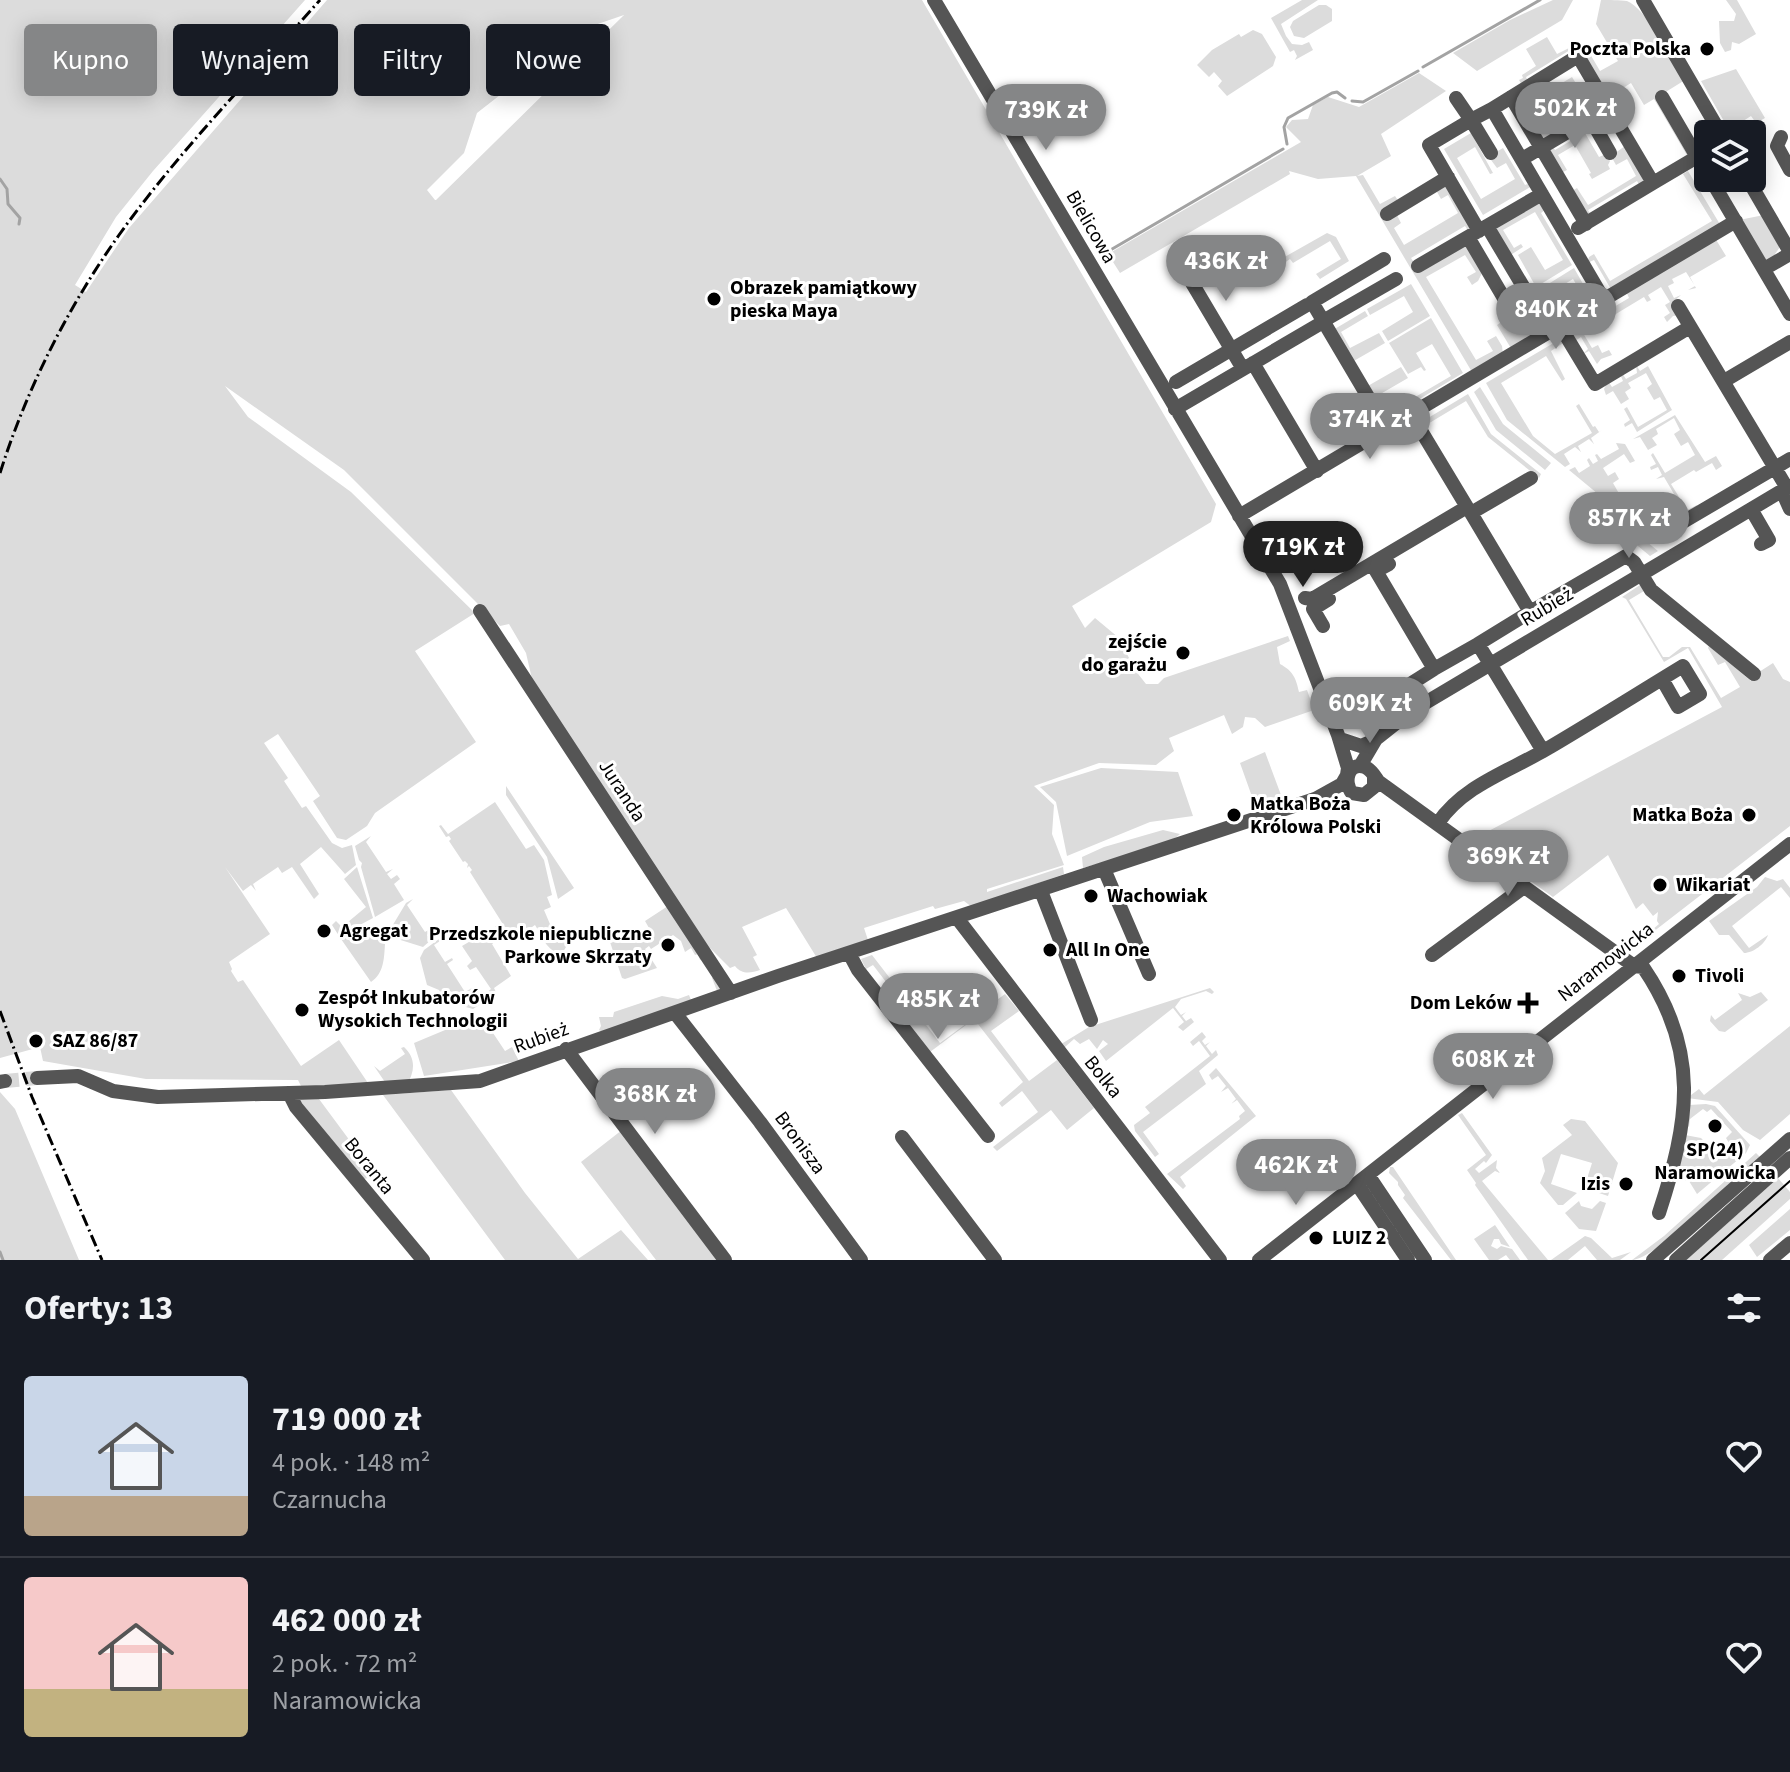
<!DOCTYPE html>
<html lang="pl">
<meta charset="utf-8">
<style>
body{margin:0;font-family:"Source Sans 3",sans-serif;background:#20242c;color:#f1f3f6;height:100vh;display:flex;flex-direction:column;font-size:30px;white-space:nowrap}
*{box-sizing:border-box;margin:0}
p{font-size:26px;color:#9ea1a6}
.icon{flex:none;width:44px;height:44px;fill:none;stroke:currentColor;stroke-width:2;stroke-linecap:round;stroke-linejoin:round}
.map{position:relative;height:1260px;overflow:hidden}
.side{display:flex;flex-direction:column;background:#171b24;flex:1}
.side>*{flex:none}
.top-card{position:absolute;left:24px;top:24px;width:800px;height:72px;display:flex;gap:16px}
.buttons{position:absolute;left:1694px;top:120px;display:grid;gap:16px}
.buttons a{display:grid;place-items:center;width:72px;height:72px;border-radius:8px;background:#171b24;box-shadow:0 4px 20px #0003;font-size:40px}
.price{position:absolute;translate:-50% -68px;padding:0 18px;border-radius:28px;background:#858687;color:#fff;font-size:26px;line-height:52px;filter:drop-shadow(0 2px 4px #0008)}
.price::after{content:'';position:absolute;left:50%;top:48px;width:24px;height:18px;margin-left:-12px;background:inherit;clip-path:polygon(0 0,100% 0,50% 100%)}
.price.on{background:#222;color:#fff}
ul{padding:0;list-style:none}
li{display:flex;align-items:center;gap:24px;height:200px;padding:0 24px}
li+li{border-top:2px solid #363941}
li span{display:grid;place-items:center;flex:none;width:224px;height:160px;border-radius:8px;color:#555}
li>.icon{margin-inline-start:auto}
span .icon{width:96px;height:96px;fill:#fffc;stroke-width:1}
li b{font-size:34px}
h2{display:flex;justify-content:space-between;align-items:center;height:96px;padding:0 24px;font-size:34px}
.tag{padding:0 28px;border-radius:8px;background:#171b24;box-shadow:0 4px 20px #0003;font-size:28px;line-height:72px}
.tag.on{background:#858687;color:#fff}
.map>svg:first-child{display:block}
</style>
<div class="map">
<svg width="1790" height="1260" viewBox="0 0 1790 1260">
<rect width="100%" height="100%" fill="#fff"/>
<!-- green -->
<path fill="#dcdcdc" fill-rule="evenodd" d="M0,0H305L153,171L116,217L75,285L86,292L129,228L327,0H922L1216,504L1211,522L1072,606L1085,628L1095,618L1119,638L1135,670L1146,684H1158L1164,678L1288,636L1290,641L1277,647L1280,664C1293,671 1296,678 1299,692L1307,690L1314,710L1265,727L1255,718L1245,717L1243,727L1232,734L1224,715L1169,738L1174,751L1156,765L1099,763L1034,786L1054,805L1052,834L1064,865L987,889V892L1063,867L1064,874L972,907L964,901L935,909L933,906L864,928L868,940L817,958L786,908L742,927L757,955L753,957L760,970C751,973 742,975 735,966L730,968L709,947L541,698L532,679L526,653L509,624L500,626L344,470L225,386L248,417L351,492L475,613L415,651L476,742L375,813L367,826L346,840L337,838L313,801L320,796L278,734L264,743L288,778L284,781L302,808L306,806L332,843L342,848L352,845L356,865L345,874L321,847L300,864L319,894L314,899L292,867L282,873L278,867L253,884L256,891L251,885L243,891L225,867L270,934L229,962L232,969L231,971L238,982L243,980L301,1066L339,1040L370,1086L302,1088L298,1080L146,1079L43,1061L40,1047L0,1058ZM624,15L436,200H435L427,190L464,153L477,113L586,28Z
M1302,0H1318L1281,24L1286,36L1292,44L1302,45L1309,42L1313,50L1295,60L1297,56L1294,50L1290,52L1271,18Z
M1553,0H1573L1562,20L1477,71L1453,53L1510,20Z
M1601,0C1609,0 1620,0 1627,1C1645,7 1674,62 1685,80L1656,98L1688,152V157L1654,99L1644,105L1631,83L1615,93L1617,98L1611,102L1581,51L1586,47L1600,71L1618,61L1596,24Z
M1726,0H1737L1756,34L1739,44L1732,42L1731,50L1725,52L1720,43L1719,21H1734L1736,14Z
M1319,5H1326L1332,9V21L1304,38L1294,36L1290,27L1293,21Z
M1253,30L1262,34L1276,57L1273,66L1227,96L1218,86L1222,81L1214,72L1209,77L1197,65L1212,50L1239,34L1241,37Z
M1547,37L1557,54L1569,48L1570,50L1526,77L1528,82L1522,85L1519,80L1523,78L1522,75L1536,66L1526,49Z
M1736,69L1765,118L1756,123L1751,116L1729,130L1701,81Z
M1419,73L1446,91L1381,134L1391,156L1357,176L1363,175L1380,204L1395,196L1399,202L1396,213L1401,223L1394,228L1404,245L1458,213L1448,195L1441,199L1436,190L1446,185L1471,225L1469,232L1465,226L1411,258L1419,270L1465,245L1483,271L1478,281L1472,285L1467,277L1476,272L1465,255L1426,277L1476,360L1493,351L1487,341L1496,336L1502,346L1503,355L1472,372L1356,176L1318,179L1289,171L1290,174L1120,273L1108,254L1301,142L1286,127L1292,120L1308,119L1313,105L1328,97L1359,107Z
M1572,77L1593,111L1544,140L1521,107L1550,91L1558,105L1535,116L1545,133L1580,113L1570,96L1560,101L1552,89Z
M1584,126L1590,128L1585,133L1599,157L1606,154L1610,161L1608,165L1610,169L1592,179L1589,174L1591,173L1575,145L1558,155L1567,170L1561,173L1549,147L1552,145L1555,150L1577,137L1574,132Z
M1471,133L1493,173L1490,174L1475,147L1457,158L1481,199L1515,179L1506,163L1497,168L1491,160L1493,158L1491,155L1503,148L1525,185L1530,183L1532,186L1483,215L1444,149Z
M1625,146L1646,179L1641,188L1637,181L1588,210L1592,217L1590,218L1572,191L1577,188L1588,205L1636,176L1627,159L1616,165L1611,156Z
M1688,171L1721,226L1612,291L1594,260L1587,263L1589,257L1594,254L1610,281L1712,221L1683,174Z
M1539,202L1545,210L1541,213L1572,265L1536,287L1518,255L1531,247L1545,270L1563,260L1535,212L1503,230L1514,248L1521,244L1523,247L1509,256L1494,227Z
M1764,215L1780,247L1775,254L1776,257L1766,260L1739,220Z
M1327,233L1336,237L1349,261L1320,279L1316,274L1341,259L1330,241L1293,263L1290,259L1281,265L1282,269L1279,271L1274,263Z
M1715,238L1726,256L1690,277L1696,288L1688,290L1695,286L1686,272L1672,279L1674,283L1668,286L1674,298L1681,295L1672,303L1679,315L1673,316L1667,322L1664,317L1670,313L1665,305L1670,302L1661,287L1648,295L1651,300L1647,302L1644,297L1601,323L1603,328L1600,330L1597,325L1583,333L1592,348L1598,345L1602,353L1609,350L1612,355L1601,359L1597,364L1589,351L1583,354L1588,349L1581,337L1575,341L1570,333L1629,298L1626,291Z
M1574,268L1587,291L1592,288L1595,299L1512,350L1497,325L1503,321L1498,314L1533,293L1538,299L1512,316L1522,333L1584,297L1573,279L1560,287V289L1546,295L1547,298L1543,301L1537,291Z
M1411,284L1430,316L1388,341L1382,331L1413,312L1404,296L1370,315L1367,309Z
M1365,311L1368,316L1341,332L1350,348L1379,333L1385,343L1352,362L1333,330Z
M1431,318L1463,373L1386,419L1366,387L1401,367L1408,378L1377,396L1388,413L1451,376L1432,344L1416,353L1426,370L1424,371L1421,367L1408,374L1389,343Z
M1562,338L1563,343L1551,351L1565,379L1562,381L1546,356L1501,383L1533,436L1555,454L1592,433L1576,406L1579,404L1593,427L1595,426L1599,432L1602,430L1591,438L1594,444L1589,439L1578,446L1581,452L1575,447L1564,454L1570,464L1565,467L1507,420L1486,383Z
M1636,365L1640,371L1648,366L1672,410L1637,432L1632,423L1625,427L1624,424L1630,420L1624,409L1627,407L1638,427L1667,410L1660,397L1654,400L1647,388L1652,384L1646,373L1628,383L1631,388L1625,392L1629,399L1621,404L1613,391L1606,395L1604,389L1608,381L1612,387L1623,381L1620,374L1622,373L1626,379L1637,373Z
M1480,387L1503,424L1551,463L1545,470L1496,430L1474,392Z
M1468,394L1491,434L1541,474L1539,478L1488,437L1466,401L1426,425L1423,421Z
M1675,415L1705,462L1716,456L1722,466L1716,470L1712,463L1696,472L1694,470L1671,484L1687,510L1697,505L1696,509L1684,516L1676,512L1682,508L1676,497L1669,501L1668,498L1674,494L1664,477L1656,479L1662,475L1658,467L1651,470L1650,467L1656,464L1651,455L1653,453L1665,473L1695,455L1688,442L1681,446L1674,434L1680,430L1674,418L1656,429L1658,434L1652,438L1657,445L1648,450L1640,437L1633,439Z
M1616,443L1625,444L1635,461L1630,463L1624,454L1603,468L1608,476L1615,472L1619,479L1613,483L1621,497L1628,494L1632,500L1625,505L1634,520L1641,517L1650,532L1665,523L1660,515L1665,511L1669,523L1656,542L1569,470L1575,467L1579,473L1590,466L1587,460L1589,458L1593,464L1598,461L1595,455L1597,454L1601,459L1619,449Z
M1601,504L1658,551L1650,556L1596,511Z
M1640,585L1644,591L1629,600L1663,657H1669L1682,647H1690L1721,698L1740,687L1725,662L1718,665L1708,648L1709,646L1751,681L1759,672L1773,663L1783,679L1790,682V826L1653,932L1652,930L1659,924L1657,921L1658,912L1653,916L1643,903L1636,909L1608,855L1553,897L1489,852L1483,834L1722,707L1688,648L1664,662L1626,599L1622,597Z
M1265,752L1281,795L1255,805L1240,763Z
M1101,768L1178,772L1193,816L1150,822L1067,856L1056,802L1040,787Z
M506,786L574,888L558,899L547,857L506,795Z
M495,802L526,849L534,845L544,860L552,895L547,897L551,907L544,910L558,943L565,941L566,947L563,952C548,955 542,936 535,925L513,940L470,872L472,870L469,866L467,868L468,864L465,861L463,862L449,841L451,839L449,836L446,837L439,826L441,825L448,834Z
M1163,830L1180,834C1168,847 1103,862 1083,868L1082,857L1104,847Z
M371,836L366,842L386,872L393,869L387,874L391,879L397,875L400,879L394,884L404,900L375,917L361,867L362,863L359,860L355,846Z
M357,867L373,918L339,936L332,925L336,921L342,927L366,907L344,879Z
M1765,877L1777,881L1783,879L1790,888V898L1781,887L1732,926L1749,948L1768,935C1765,944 1753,953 1744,953L1729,935H1719L1709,921L1757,887Z
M413,899L407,905L425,932L432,928L433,930L427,935L431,940L423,947L391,937L388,933L406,903Z
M668,906L703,959L700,960L698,954L695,955L691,948L685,952L681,941L673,935L651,949L649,946L645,949L657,968L625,979L622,978L605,927L610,936L622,928L626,934L631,931L636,937L649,928L645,921Z
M498,925L508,942L499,939L492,944L511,976L494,988L497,994L491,997L485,994L491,989L476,967L470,970L467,966L472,961L462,946Z
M346,936L379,937L385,944C384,959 384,973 371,982L341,939Z
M439,939L440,941L434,945L445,962L452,958L453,960L447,964L465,992L472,988L473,990L467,994L472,1002L479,999L482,1003L473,1009L444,1001L439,990L427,985L420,958L424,950Z
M872,955L940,1043L974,1018L979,1017L978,1014L1005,994L1019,1011L991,1031L1029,1081L1057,1060L1094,1108L1067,1130L1051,1110L997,1151L993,1147L1038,1112L1022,1091L1002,1107L999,1103L1023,1082L974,1019L930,1052L903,1018L909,1013L906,1008L873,965L866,969L861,959Z
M716,974L725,988L724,993L604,1033L599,1030L601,1026L599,1017H613L614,1012L662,996L678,999L689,995L691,1000L717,991L712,978Z
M1210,988L1214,992L1212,994L1206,991L1181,999L1175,1007L1181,1015L1186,1012L1182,1016L1186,1021L1191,1018L1194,1022L1183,1031L1178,1027L1184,1022L1173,1008L1106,1061L1099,1051L1108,1044L1103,1040L1097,1049L1089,1039L1080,1044L1074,1039L1065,1047L1058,1046L1089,1027Z
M1761,992L1768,1000L1725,1032L1719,1031L1710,1021L1711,1015L1715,1020L1742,1000L1738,993L1750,997Z
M481,1015L485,1021L492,1017L493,1019L487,1024L505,1051L512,1047L519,1061L424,1076L414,1043Z
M1790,1026V1114L1760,1140L1743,1130L1718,1102L1687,1098L1699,1089L1704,1095Z
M1202,1032L1206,1037L1202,1041L1205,1045L1210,1042L1206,1046L1212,1054L1216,1050L1218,1055L1199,1071L1206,1084L1143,1132L1159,1154L1155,1157L1135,1131L1134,1125L1150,1113L1145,1107L1210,1056L1199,1041L1193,1046L1190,1042Z
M404,1047C416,1058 415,1071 407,1085H387L374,1066L380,1071L405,1054L401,1048Z
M1216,1068L1256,1116L1180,1177L1186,1186L1183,1189L1167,1174L1240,1119L1239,1116L1245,1111L1237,1100L1231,1104L1236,1099L1228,1088L1221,1092L1226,1086L1218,1076L1212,1080L1209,1075Z
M451,1090L525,1193L578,1259L621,1230L648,1260H505L383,1095Z
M0,1092L15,1109L79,1260H0Z
M301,1099H319L376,1176L364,1179L300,1102Z
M1706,1104L1715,1106L1750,1145L1746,1153L1697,1194L1689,1181H1686L1677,1171L1685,1135L1701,1138L1716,1154L1729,1143L1726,1138L1732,1132L1711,1109L1707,1112L1703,1109L1690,1119L1689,1127L1686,1124L1689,1105Z
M1462,1113L1492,1155L1486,1163L1484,1161L1475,1169L1479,1173L1497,1160L1496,1168L1500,1173L1495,1171L1482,1181L1548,1260H1528L1475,1185L1476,1183L1467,1170L1486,1155L1458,1115Z
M1571,1119L1585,1121L1618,1163L1608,1196L1584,1188L1592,1163L1561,1154L1551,1184L1577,1193L1563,1205H1558L1540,1183L1545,1171L1542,1158L1572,1135L1563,1125Z
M622,1130L721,1260H656L581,1162Z
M1756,1153L1760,1157C1738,1177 1655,1260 1632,1260L1664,1236Z
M1390,1167H1393L1456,1260H1451L1403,1198L1405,1195L1398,1185V1182L1389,1173Z
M1778,1178L1790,1192V1199L1722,1260H1686Z
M1579,1201L1581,1206L1592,1209L1600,1201L1606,1203L1596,1231L1579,1229L1565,1213Z
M1790,1209V1230L1757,1257L1749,1245Z
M1495,1225L1510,1247L1501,1244L1499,1239H1494L1491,1246L1497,1249L1501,1246L1512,1249L1520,1260H1510L1506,1255L1498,1260H1489L1474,1239Z
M1585,1236L1591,1238L1612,1258L1631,1252L1620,1260H1597L1585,1246L1568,1260H1551Z"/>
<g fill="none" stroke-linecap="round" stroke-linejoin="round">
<!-- stream -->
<path stroke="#a3a3a3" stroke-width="3" d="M1423,67L1540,0
M1352,101L1363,102L1418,71
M1287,144L1284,127L1288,118L1332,93L1337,92L1345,98
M0,179L7,189L8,204L20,218L19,224
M1107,252L1283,149
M0,1252L3,1260"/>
<!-- minor-tunnel -->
<path stroke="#d9d9d9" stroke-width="14" stroke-dasharray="14 7" stroke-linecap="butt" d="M5,1081L37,1078"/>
<!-- minor -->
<path stroke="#555" stroke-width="14" d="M934,0L1280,584L1338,735L1348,768L1347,775
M1643,0L1721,134
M1511,97L1586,224
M1662,97L1697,157
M1456,98L1471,120L1429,145L1479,231
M1590,118L1610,153
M1781,137L1777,146L1790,170
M1491,153L1471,120L1492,109
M1522,159L1608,108
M1710,178L1790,314
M1747,178L1790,252
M1387,214L1448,177
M1578,228L1653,183
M1468,237L1508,305L1527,293L1487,226
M1176,256L1243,369
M1384,259L1312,302L1387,429
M1418,266L1542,194
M1764,269L1790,254
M1604,300L1492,109L1578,56L1653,183L1697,157L1708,175
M1678,306L1787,488
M1323,321L1396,279
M1560,326L1595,384L1690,327
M1253,363L1317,471
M1724,381L1790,342
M1176,382L1307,305
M1175,409L1318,325
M1531,478L1471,513L1530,612L1626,556L1634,562L1651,590L1754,674
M1782,491L1790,509
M1751,509L1769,540L1761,544
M1239,516L1736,221
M1659,536L1790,459
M1389,564L1376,571L1434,669L1478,644
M1305,598L1312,599L1467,507L1411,414
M480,611L731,993
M1530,612L1478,644L1543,751
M1323,626L1313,609L1329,599
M1360,716L1434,669
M1343,740L1361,746L1373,741
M1360,766L1376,739L1410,712L1790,486
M1374,776V787L1364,795L1352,793C1343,782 1348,761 1365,767C1372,770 1375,777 1379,782L1634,966L1643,967C1701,1052 1689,1121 1659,1213
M1438,823C1463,786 1507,772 1545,750C1591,723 1637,694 1683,666L1700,694L1678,707L1662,679
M1104,869L1149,974
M1041,891L1091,1020
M957,918L1220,1260
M849,953L858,970L988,1136
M1432,955L1524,887
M675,1013L760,1122L861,1260
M566,1049L725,1260
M37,1078L78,1076L113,1091L158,1097L325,1092L480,1081L778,976L1315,799L1342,784L1346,777
M0,1082L5,1081
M289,1093L296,1107L423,1260
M902,1137L995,1260
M1368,1175L1425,1260
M1357,1184L1408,1260
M1259,1260L1790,844
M1653,1260L1790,1139
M1676,1260L1790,1158
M1770,1260L1790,1243"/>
<!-- tram -->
<path stroke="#000" stroke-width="2" d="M1701,1260L1790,1181"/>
<!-- rail -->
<path stroke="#000" stroke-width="3" stroke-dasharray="12 4 2 4" stroke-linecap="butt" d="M0,473C27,388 68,307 119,235C179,151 252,77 320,0
M0,1011L32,1097L102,1260"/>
</g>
<!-- markers -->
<g fill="#000" stroke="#fff" stroke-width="3">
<circle cx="1707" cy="49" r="8"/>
<circle cx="714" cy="299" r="8"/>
<circle cx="1183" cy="653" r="8"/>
<circle cx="1234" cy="815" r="8"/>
<circle cx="1749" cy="815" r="8"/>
<circle cx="1660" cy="885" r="8"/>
<circle cx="1091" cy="896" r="8"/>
<circle cx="324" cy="931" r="8"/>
<circle cx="668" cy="945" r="8"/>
<circle cx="1050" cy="950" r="8"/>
<circle cx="1679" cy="976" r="8"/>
<path d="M1524 991h8v8h8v8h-8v8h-8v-8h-8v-8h8z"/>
<circle cx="302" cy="1010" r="8"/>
<circle cx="36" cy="1041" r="8"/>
<circle cx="1715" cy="1126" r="8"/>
<circle cx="1626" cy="1184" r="8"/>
<circle cx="1316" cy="1238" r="8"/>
</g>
<g text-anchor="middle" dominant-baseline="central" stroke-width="6" stroke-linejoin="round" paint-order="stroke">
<!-- poi labels -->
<g font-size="20" font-weight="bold" fill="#000" stroke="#fff" text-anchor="start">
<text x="1691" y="49" text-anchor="end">Poczta Polska</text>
<text x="730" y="288">Obrazek pamiątkowy<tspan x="730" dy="23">pieska Maya</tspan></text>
<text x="1167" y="642" text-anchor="end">zejście<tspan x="1167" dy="23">do garażu</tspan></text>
<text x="1250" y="804">Matka Boża<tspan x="1250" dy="23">Królowa Polski</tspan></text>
<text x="1733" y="815" text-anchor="end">Matka Boża</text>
<text x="1676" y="885">Wikariat</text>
<text x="1107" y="896">Wachowiak</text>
<text x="340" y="931">Agregat</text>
<text x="652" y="934" text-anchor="end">Przedszkole niepubliczne<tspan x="652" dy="23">Parkowe Skrzaty</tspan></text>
<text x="1066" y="950">All In One</text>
<text x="1695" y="976">Tivoli</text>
<text x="318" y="998">Zespół Inkubatorów<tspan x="318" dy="23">Wysokich Technologii</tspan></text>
<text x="1512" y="1003" text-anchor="end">Dom Leków</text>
<text x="52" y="1041">SAZ 86/87</text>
<text x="1715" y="1150" text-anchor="middle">SP(24)<tspan x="1715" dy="23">Naramowicka</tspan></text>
<text x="1610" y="1184" text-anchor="end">Izis</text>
<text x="1332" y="1238">LUIZ 2</text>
</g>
<!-- street labels -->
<g font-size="20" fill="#000" stroke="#fff">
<text transform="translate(1091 227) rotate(60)">Bielicowa</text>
<text transform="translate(1547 607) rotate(-31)">Rubież</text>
<text transform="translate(622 791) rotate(57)">Juranda</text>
<text transform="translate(1606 962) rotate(-38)">Naramowicka</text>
<text transform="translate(541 1038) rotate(-20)">Rubież</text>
<text transform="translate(1103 1077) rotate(51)">Bolka</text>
<text transform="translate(800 1143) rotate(54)">Bronisza</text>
<text transform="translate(369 1166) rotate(51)">Boranta</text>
</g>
</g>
</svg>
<div class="buttons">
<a><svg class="icon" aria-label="layers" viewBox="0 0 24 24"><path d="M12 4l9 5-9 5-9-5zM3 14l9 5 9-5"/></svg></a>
</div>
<b class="price" style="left:1575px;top:150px">502K zł</b>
<b class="price" style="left:1046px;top:152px">739K zł</b>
<b class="price" style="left:1226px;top:303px">436K zł</b>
<b class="price" style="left:1556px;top:351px">840K zł</b>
<b class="price" style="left:1370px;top:461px">374K zł</b>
<b class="price" style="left:1629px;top:560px">857K zł</b>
<b class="price on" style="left:1303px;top:589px">719K zł</b>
<b class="price" style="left:1370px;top:745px">609K zł</b>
<b class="price" style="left:1508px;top:898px">369K zł</b>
<b class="price" style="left:938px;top:1041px">485K zł</b>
<b class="price" style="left:1493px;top:1101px">608K zł</b>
<b class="price" style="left:655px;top:1136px">368K zł</b>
<b class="price" style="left:1296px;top:1207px">462K zł</b>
<div class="top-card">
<a class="tag on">Kupno</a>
<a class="tag">Wynajem</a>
<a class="tag">Filtry</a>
<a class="tag">Nowe</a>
</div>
</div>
<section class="side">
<h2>Oferty: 13<svg class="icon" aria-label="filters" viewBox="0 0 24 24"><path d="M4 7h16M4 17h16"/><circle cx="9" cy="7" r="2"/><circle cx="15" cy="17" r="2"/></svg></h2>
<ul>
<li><span style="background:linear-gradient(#c9d6e8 75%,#b9a48a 0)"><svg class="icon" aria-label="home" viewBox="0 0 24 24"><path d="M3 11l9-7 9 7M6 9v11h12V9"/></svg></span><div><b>719 000 zł</b><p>4 pok. · 148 m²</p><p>Czarnucha</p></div><svg class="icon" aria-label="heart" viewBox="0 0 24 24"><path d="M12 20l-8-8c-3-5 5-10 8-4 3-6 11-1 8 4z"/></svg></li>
<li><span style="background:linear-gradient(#f6c9c9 70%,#c2b280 0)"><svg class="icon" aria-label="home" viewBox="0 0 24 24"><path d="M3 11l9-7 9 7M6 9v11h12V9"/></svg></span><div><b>462 000 zł</b><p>2 pok. · 72 m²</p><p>Naramowicka</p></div><svg class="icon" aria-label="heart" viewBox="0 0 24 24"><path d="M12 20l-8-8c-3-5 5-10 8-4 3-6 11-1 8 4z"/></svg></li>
</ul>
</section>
